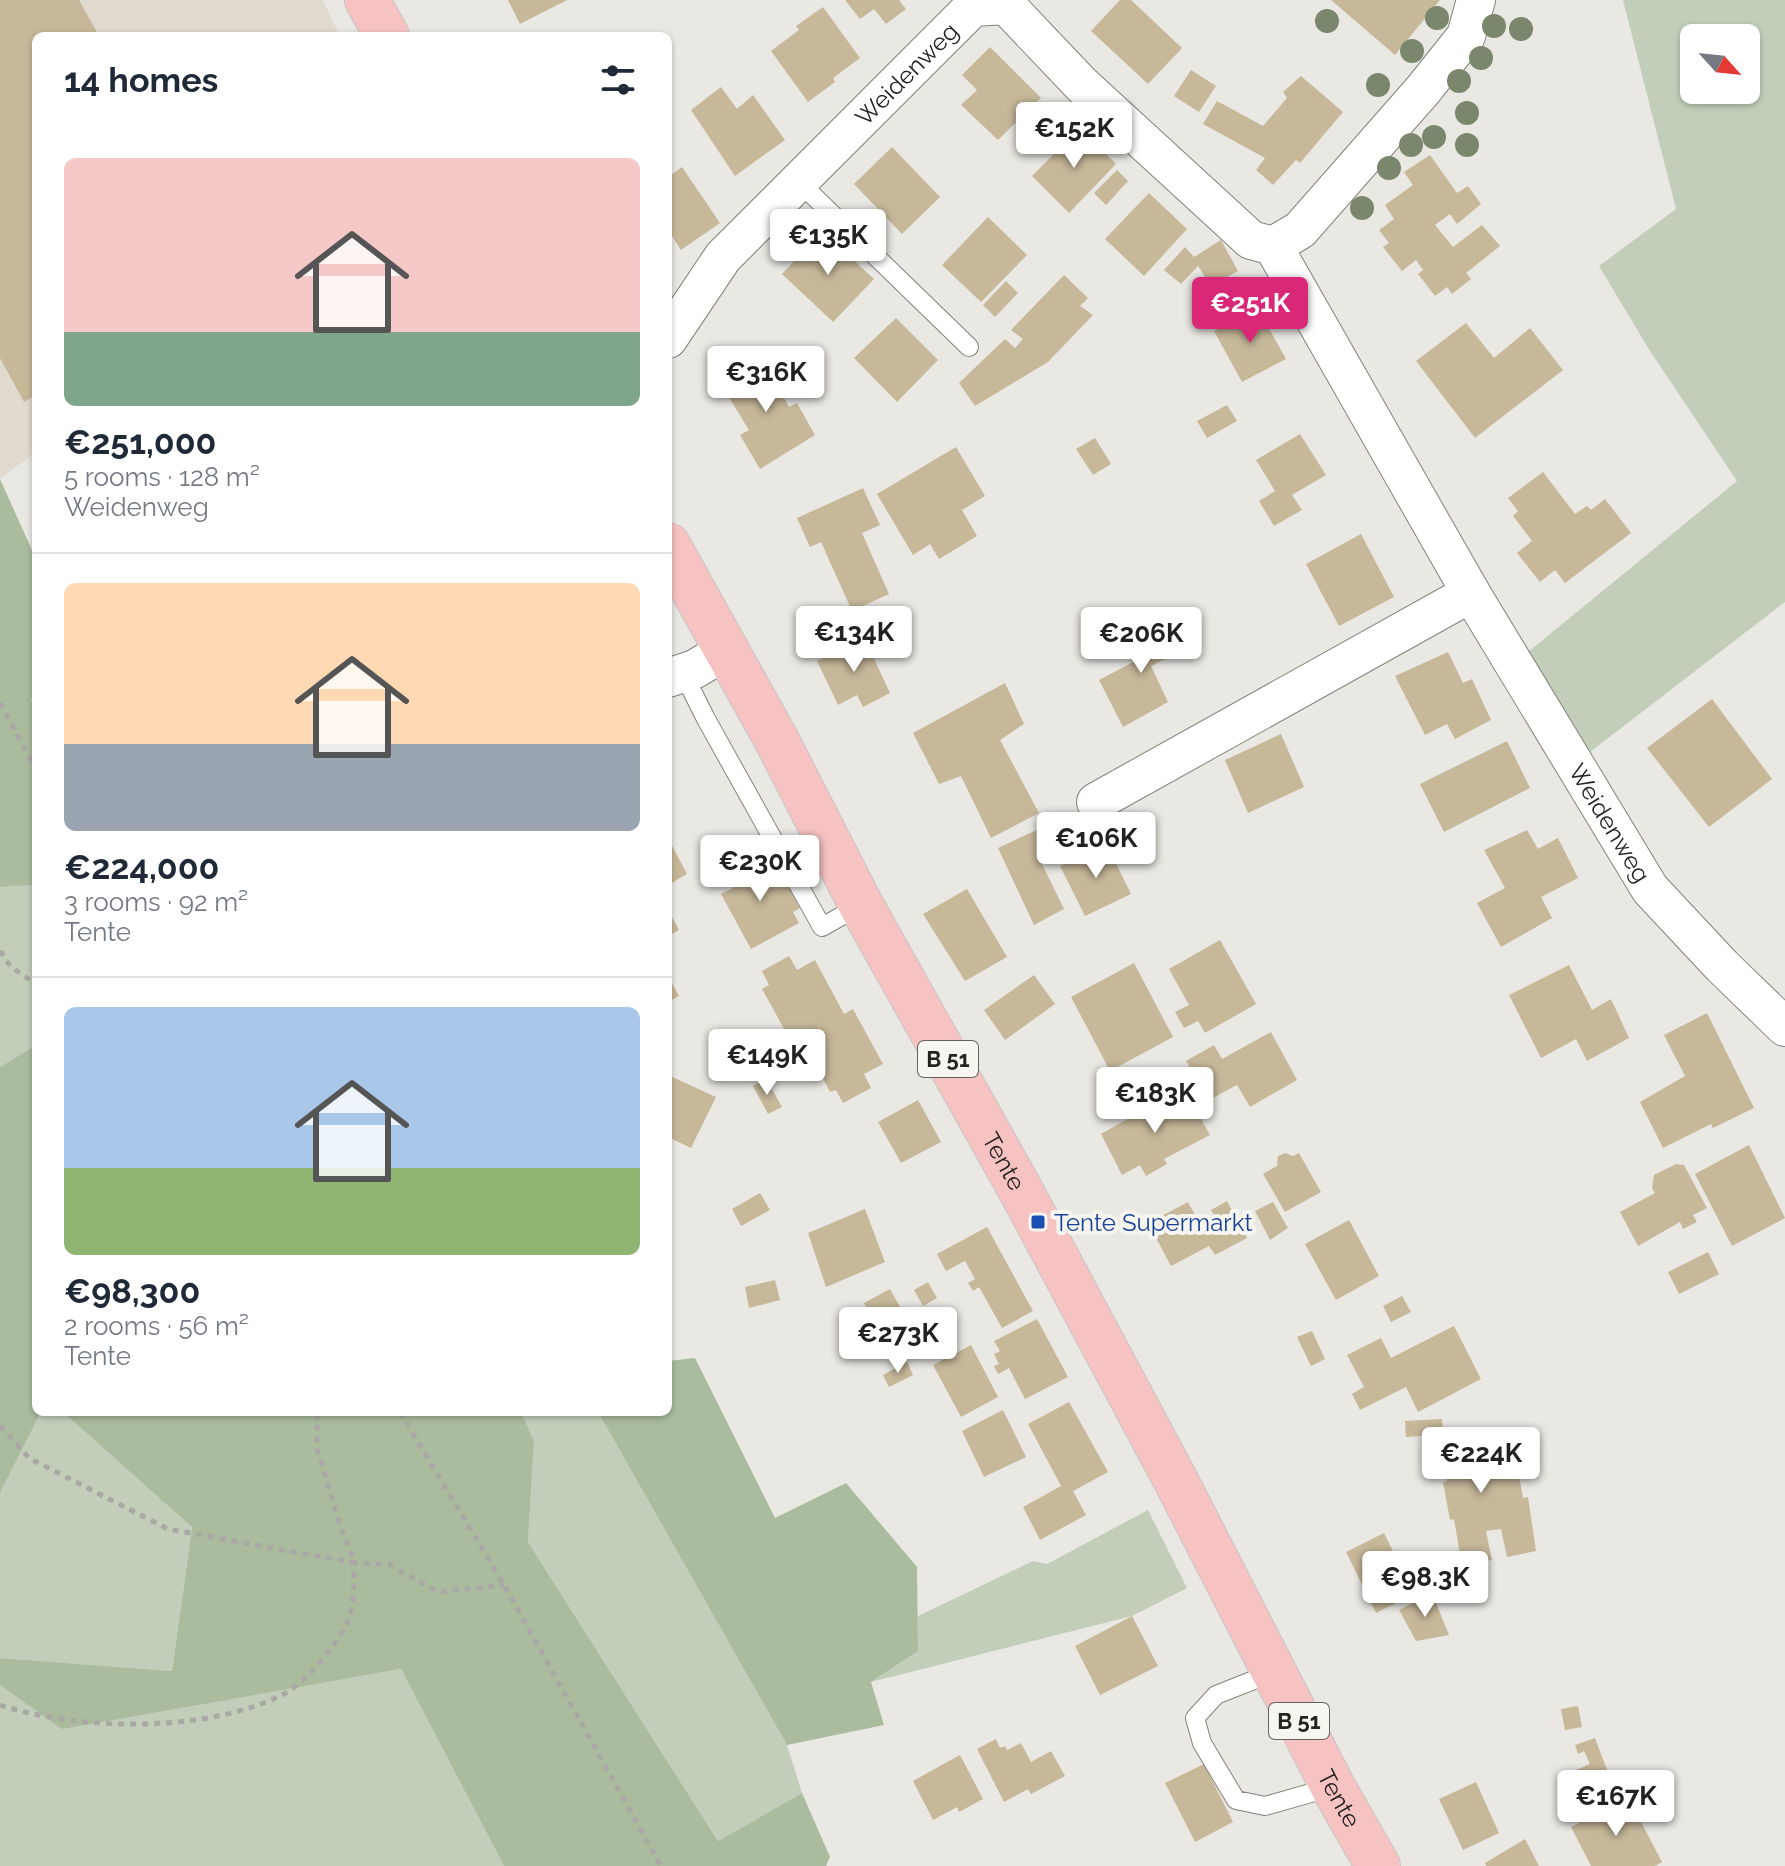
<!DOCTYPE html>
<meta charset="utf-8">
<style>
body{margin:0;font-family:Raleway,sans-serif;background:#f6f6f7;color:#1f2937;height:100vh;display:flex;flex-direction:column;font-size:30px;white-space:nowrap}
*{box-sizing:border-box;margin:0}
p{font-size:26px;color:#747a83}
.icon{flex:none;width:44px;height:44px;fill:none;stroke:currentColor;stroke-width:2;stroke-linecap:round;stroke-linejoin:round}
.map{position:relative;flex:1;overflow:hidden}
.details{position:absolute;left:32px;top:32px;width:640px;height:1384px;display:flex;flex-direction:column;background:#fff;border-radius:12px;box-shadow:0 2px 6px #0004}
.details>*{flex:none}
.needle{width:52px;rotate:117deg}
.buttons{position:absolute;left:1680px;top:24px;display:grid;gap:16px}
.buttons a{display:grid;place-items:center;width:80px;height:80px;border-radius:12px;background:#fff;box-shadow:0 2px 6px #0004;font-size:40px}
.price{position:absolute;translate:-50% -68px;padding:0 18px;border-radius:8px;background:#fff;color:#222;font-size:26px;line-height:52px;filter:drop-shadow(0 2px 4px #0008)}
.price::after{content:'';position:absolute;left:50%;top:48px;width:24px;height:18px;margin-left:-12px;background:inherit;clip-path:polygon(0 0,100% 0,50% 100%)}
.price.current{background:#db2777;color:#fff}
ul{padding:0;list-style:none}
li{display:grid;align-content:center;gap:16px;height:424px;padding:0 32px}
li+li{border-top:2px solid #e0e1e3}
li span{display:grid;place-items:center;height:248px;border-radius:12px;color:#555}
li>.icon{margin-inline-start:auto}
span .icon{width:144px;height:144px;fill:#fffc;stroke-width:1}
li b{font-size:34px}
h2{display:flex;justify-content:space-between;align-items:center;height:96px;padding:0 32px;font-size:34px}
.map>svg:first-child{display:block}
</style>
<div class="map">
<svg width="1785" height="1866" viewBox="0 0 1785 1866">
<rect width="100%" height="100%" fill="#eae8e3"/>
<!-- built -->
<path fill="#e0dacf" d="M0,0H323L340,36H36V453L0,478Z"/>
<!-- green -->
<path fill="#c2ceba" fill-rule="evenodd" d="M1623,0H1785V602L1590,752L1528,652L1737,481L1650,351L1599,266L1676,209ZM1694,38H1746V90H1694Z
M36,885V1045L0,1067V887Z
M41,1412H63L192,1526L172,1671L0,1658V1493Z
M521,1412H598L787,1745L802,1793L718,1841L528,1542L534,1441Z
M1148,1510L1187,1588L1132,1616L871,1682L918,1651V1616L1033,1561L1047,1564Z
M401,1669L504,1866H0V1685L62,1728Z"/>
<!-- forest -->
<path fill="#aabb9e" d="M0,479L36,559V696L31,700L36,709V885L0,887Z
M36,1045V1412H41L0,1493V1067Z
M695,1358L775,1518L846,1483L917,1567L918,1651L871,1682L884,1725L787,1745L598,1412H668V1361Z
M63,1412H521L534,1441L528,1542L718,1841L802,1793L830,1857L826,1866H504L401,1669L62,1729L0,1685V1658L172,1671L192,1527Z"/>
<!-- building -->
<path fill="#c7b89a" d="M0,0H79L99,36H36V395L24,402L0,358Z
M508,0H567L520,24Z
M845,0H899L906,9L886,24L874,9L860,19Z
M1120,0H1131L1182,48L1148,84L1091,31Z
M1331,0H1440L1395,55Z
M823,7L860,58L833,78L835,82L808,102L771,51L799,30L796,26Z
M990,47L1041,98L998,140L961,105L977,90L962,75Z
M1191,70L1216,86L1199,112L1174,96Z
M1301,76L1343,112L1300,163L1296,160L1273,185L1256,170L1265,158L1203,124L1217,101L1263,126L1287,98L1283,92Z
M721,87L737,109L753,95L785,140L735,176L691,110Z
M1080,128L1116,164L1069,213L1032,176Z
M892,147L940,197L902,234L854,184Z
M1430,155L1457,193L1468,186L1481,204L1457,224L1450,214L1435,225L1453,247L1482,225L1500,246L1466,273L1471,279L1452,294L1447,287L1435,296L1418,274L1423,270L1416,260L1402,271L1383,247L1389,243L1379,230L1394,219L1385,205L1413,185L1404,172Z
M682,167L720,223L681,250L668,230V177Z
M1117,170L1128,181L1106,205L1094,193Z
M1149,193L1187,229L1144,276L1105,239Z
M988,217L1027,255L981,302L942,265Z
M822,231L874,279L833,322L782,274Z
M1221,240L1238,271L1211,286L1198,266L1181,284L1164,270L1185,247L1194,257Z
M1064,275L1088,298L1080,306L1093,315L1048,362L975,406L959,383L1005,339L1015,348L1023,339L1011,330Z
M1006,281L1018,293L995,317L983,305Z
M1257,307L1286,359L1242,382L1214,331Z
M896,318L938,360L897,402L854,358Z
M1466,323L1494,358L1530,328L1563,370L1475,438L1416,361Z
M762,358L789,407L797,403L815,435L760,469L740,435L749,430L720,383Z
M1227,405L1237,421L1207,438L1197,421Z
M1300,434L1326,475L1292,495L1302,510L1274,526L1259,501L1275,491L1256,460Z
M1095,438L1111,464L1093,475L1076,449Z
M956,447L985,496L962,510L977,536L939,559L930,544L913,555L877,494Z
M1543,472L1575,514L1587,506L1591,510L1605,499L1631,533L1565,583L1555,570L1540,582L1517,553L1532,541L1513,516L1518,511L1508,498Z
M863,488L880,525L862,533L889,594L852,611L821,542L810,547L797,518Z
M1361,534L1394,597L1339,626L1306,564Z
M1167,619L1182,651L1151,666L1168,702L1123,727L1099,680L1139,659L1129,638Z
M864,637L890,693L863,707L857,695L838,705L817,661Z
M1448,652L1463,683L1472,679L1491,720L1455,739L1447,724L1425,735L1395,676Z
M1005,683L1024,724L1000,740L1039,813L991,838L961,776L939,784L913,733Z
M1712,699L1772,779L1709,827L1647,748Z
M1281,734L1304,787L1248,813L1225,760Z
M1507,741L1530,788L1444,832L1420,784Z
M1060,819L1075,849L1042,864L1064,909L1034,925L998,848Z
M1527,830L1538,849L1558,838L1578,878L1541,897L1552,918L1501,947L1477,903L1505,888L1484,850Z
M668,838L687,874L668,885Z
M1106,843L1131,894L1085,916L1060,866Z
M757,855L775,881L784,877L800,908L793,912L799,923L751,949L721,894L739,885L730,869Z
M967,889L1007,957L965,981L923,914Z
M668,910L679,930L668,936Z
M1220,940L1256,1004L1205,1033L1198,1021L1184,1028L1175,1012L1189,1005L1169,969Z
M789,956L797,970L815,960L844,1014L853,1009L883,1064L864,1074L871,1088L843,1103L836,1090L830,1092L801,1037L792,1043L762,989L769,985L762,971Z
M1134,963L1173,1037L1110,1071L1071,997Z
M1569,965L1592,1010L1611,999L1629,1038L1587,1061L1576,1039L1541,1058L1509,995Z
M1034,975L1055,1004L1005,1040L984,1010Z
M668,976L679,996L668,1002Z
M1707,1013L1754,1108L1713,1128L1711,1124L1663,1148L1640,1102L1685,1076L1664,1035Z
M1271,1032L1297,1080L1250,1107L1237,1085L1209,1100L1186,1061L1214,1045L1222,1059Z
M668,1075L716,1097L691,1148L668,1137Z
M766,1079L782,1107L768,1114L753,1086Z
M1185,1091L1210,1135L1164,1159L1167,1164L1146,1176L1140,1165L1122,1175L1101,1134L1138,1113L1142,1119L1149,1114L1148,1112Z
M918,1100L941,1142L901,1163L878,1122Z
M1749,1145L1785,1218L1732,1246L1695,1174Z
M1285,1153L1293,1156L1299,1153L1321,1192L1285,1212L1263,1174L1277,1166L1278,1156Z
M1676,1164L1684,1165L1707,1208L1693,1215L1697,1222L1683,1229L1680,1222L1638,1246L1620,1212L1655,1193L1652,1188L1654,1175Z
M760,1193L770,1210L741,1226L732,1209Z
M1227,1201L1247,1238L1215,1255L1209,1246L1171,1266L1148,1223L1188,1202L1201,1226L1216,1218L1211,1210Z
M1273,1202L1288,1228L1270,1240L1255,1211Z
M865,1209L885,1262L826,1287L808,1233Z
M1349,1220L1379,1276L1336,1300L1305,1244Z
M987,1227L1033,1311L1002,1328L979,1287L973,1291L968,1283L975,1279L965,1261L946,1271L937,1254Z
M1708,1252L1719,1274L1679,1294L1668,1272Z
M775,1280L780,1300L749,1308L745,1287Z
M928,1282L937,1298L923,1306L914,1290Z
M890,1289L904,1314L878,1328L864,1303Z
M1402,1296L1411,1312L1391,1322L1383,1306Z
M1037,1319L1068,1377L1025,1399L1009,1368L998,1374L994,1366L999,1364L994,1354L1000,1351L994,1341Z
M1454,1326L1481,1379L1418,1412L1406,1387L1360,1410L1352,1394L1364,1387L1347,1355L1381,1338L1391,1358Z
M1312,1331L1325,1359L1311,1366L1297,1337Z
M971,1345L998,1397L961,1417L933,1365Z
M907,1362L913,1375L889,1387L883,1375Z
M1069,1402L1108,1472L1073,1491L1086,1515L1040,1540L1023,1507L1061,1486L1028,1424Z
M1003,1410L1026,1457L984,1477L962,1431Z
M1442,1419L1443,1435L1465,1434L1469,1459L1519,1450L1524,1475L1519,1476L1523,1498L1528,1497L1536,1551L1507,1557L1501,1529L1486,1531L1492,1560L1462,1566L1454,1519L1450,1520L1443,1482L1447,1481L1444,1464H1440L1436,1435L1406,1437L1405,1421Z
M1384,1533L1414,1594L1376,1613L1346,1552Z
M1432,1593L1449,1635L1416,1641L1399,1610Z
M1132,1616L1158,1666L1100,1695L1075,1646Z
M1578,1706L1582,1727L1565,1730L1561,1709Z
M1595,1738L1607,1770L1581,1781L1576,1770L1590,1764L1584,1751L1578,1754L1575,1745Z
M996,1739L1000,1748L1005,1746L1007,1750L1021,1743L1031,1762L1051,1751L1065,1776L1031,1794L1028,1789L1004,1802L977,1749Z
M960,1755L983,1799L959,1812L957,1807L933,1820L913,1781Z
M1204,1764L1233,1822L1195,1842L1165,1783Z
M1476,1782L1499,1833L1463,1850L1439,1799Z
M1628,1797L1662,1862L1655,1866H1591L1571,1827Z
M1525,1839L1539,1866H1486L1485,1863Z"/>
<g fill="none" stroke-linecap="round" stroke-linejoin="round">
<defs>
<path id="lane" d="M798,181L969,347
M683,673L706,719L822,927L861,905
M1274,1672L1216,1695L1195,1718L1202,1743L1236,1800L1265,1806L1332,1787"/>
<g id="street">
<path id="s1" d="M1273,246L1471,593L1650,889L1722,966L1785,1027"/>
<path id="s2" d="M668,339L723,257L973,7L1006,5L1081,84L1251,240L1273,246L1300,230L1423,90L1466,36L1476,0"/>
<path d="M668,678L695,669L725,651"/>
<path d="M1096,802L1471,593"/>
</g>
<g id="primary">
<path d="M367,0L387,36"/>
<path id="s3" d="M668,545L776,739L861,905L1020,1189L1175,1479L1333,1787L1378,1866"/>
</g>
</defs>
<!-- lane casing -->
<use href="#lane" stroke="#84817d" stroke-width="20"/>
<!-- street casing -->
<use href="#street" stroke="#84817d" stroke-width="40"/>
<!-- primary casing -->
<use href="#primary" stroke="#c6c6c6" stroke-width="46"/>
<!-- path -->
<path stroke="#aaa8a4" stroke-width="5" stroke-dasharray="6 6" stroke-linecap="butt" d="M0,703L36,769
M0,951L11,967L36,984
M400,1412L504,1585L661,1866
M0,1426L29,1458L168,1529L355,1563L340,1525L317,1449V1412
M0,1705C79,1731 206,1733 282,1695C306,1683 335,1647 347,1623C355,1608 353,1581 355,1563L388,1564L438,1592L504,1585"/>
<!-- lane -->
<use href="#lane" stroke="#fff" stroke-width="18"/>
<!-- street -->
<use href="#street" stroke="#fff" stroke-width="38"/>
<!-- primary -->
<use href="#primary" stroke="#f6c2c2" stroke-width="44"/>
</g>
<!-- trees -->
<g fill="#7b876c">
<circle cx="1437" cy="18" r="12"/>
<circle cx="1327" cy="21" r="12"/>
<circle cx="1494" cy="26" r="12"/>
<circle cx="1521" cy="29" r="12"/>
<circle cx="1412" cy="51" r="12"/>
<circle cx="1481" cy="58" r="12"/>
<circle cx="1459" cy="81" r="12"/>
<circle cx="1378" cy="85" r="12"/>
<circle cx="1467" cy="113" r="12"/>
<circle cx="1434" cy="137" r="12"/>
<circle cx="1411" cy="145" r="12"/>
<circle cx="1467" cy="145" r="12"/>
<circle cx="1389" cy="168" r="12"/>
<circle cx="1362" cy="208" r="12"/>
</g>
<!-- markers -->
<rect fill="#1a4fb4" stroke="#f7f5f0" stroke-width="3" x="1030" y="1214" width="16" height="16" rx="4"/>
<g text-anchor="middle" dominant-baseline="central" stroke-width="8" stroke-linejoin="round" paint-order="stroke">
<!-- shield labels -->
<g fill="#f7f5f0" stroke="#646360" stroke-width="2">
<rect x="918" y="1041" width="60" height="36" rx="6"/>
<rect x="1269" y="1703" width="60" height="36" rx="6"/>
</g>
<g font-size="22" font-weight="bold" fill="#252422">
<text x="948" y="1059">B 51</text>
<text x="1299" y="1721">B 51</text>
</g>
<!-- street labels -->
<g font-size="24" fill="#252422" stroke="#f7f5f0">
<text stroke="none"><textPath href="#s2" startOffset="358">Weidenweg</textPath></text>
<text stroke="none"><textPath href="#s1" startOffset="668">Weidenweg</textPath></text>
<text stroke="none"><textPath href="#s3" startOffset="702">Tente</textPath></text>
<text stroke="none"><textPath href="#s3" startOffset="1422">Tente</textPath></text>
</g>
<!-- transit labels -->
<g font-size="24" fill="#164399" stroke="#f7f5f0" text-anchor="start">
<text x="1054" y="1222">Tente Supermarkt</text>
</g>
</g>
</svg>
<div class="buttons">
<a><svg class="needle" viewBox="-14 -14 28 28"><path d="M0-13l5 13h-10z" fill="#e53935"/><path d="M0 13l5-13h-10z" fill="#747a83"/></svg></a>
</div>
<b class="price" style="left:1074px;top:170px">€152K</b>
<b class="price" style="left:828px;top:277px">€135K</b>
<b class="price current" style="left:1250px;top:345px">€251K</b>
<b class="price" style="left:766px;top:414px">€316K</b>
<b class="price" style="left:854px;top:674px">€134K</b>
<b class="price" style="left:1141px;top:675px">€206K</b>
<b class="price" style="left:1096px;top:880px">€106K</b>
<b class="price" style="left:760px;top:903px">€230K</b>
<b class="price" style="left:767px;top:1097px">€149K</b>
<b class="price" style="left:1155px;top:1135px">€183K</b>
<b class="price" style="left:898px;top:1375px">€273K</b>
<b class="price" style="left:1481px;top:1495px">€224K</b>
<b class="price" style="left:1425px;top:1619px">€98.3K</b>
<b class="price" style="left:1616px;top:1838px">€167K</b>
<section class="details">
<h2>14 homes<svg class="icon" aria-label="filters" viewBox="0 0 24 24"><path d="M4 7h16M4 17h16"/><circle cx="9" cy="7" r="2"/><circle cx="15" cy="17" r="2"/></svg></h2>
<ul>
<li><span style="background:linear-gradient(#f6c9c9 70%,#7fa58c 0)"><svg class="icon" aria-label="home" viewBox="0 0 24 24"><path d="M3 11l9-7 9 7M6 9v11h12V9"/></svg></span><div><b>€251,000</b><p>5 rooms · 128 m²</p><p>Weidenweg</p></div></li>
<li><span style="background:linear-gradient(#ffd9b3 65%,#9aa5b1 0)"><svg class="icon" aria-label="home" viewBox="0 0 24 24"><path d="M3 11l9-7 9 7M6 9v11h12V9"/></svg></span><div><b>€224,000</b><p>3 rooms · 92 m²</p><p>Tente</p></div></li>
<li><span style="background:linear-gradient(#a9c7e8 65%,#8fb573 0)"><svg class="icon" aria-label="home" viewBox="0 0 24 24"><path d="M3 11l9-7 9 7M6 9v11h12V9"/></svg></span><div><b>€98,300</b><p>2 rooms · 56 m²</p><p>Tente</p></div></li>
</ul>
</section>
</div>
